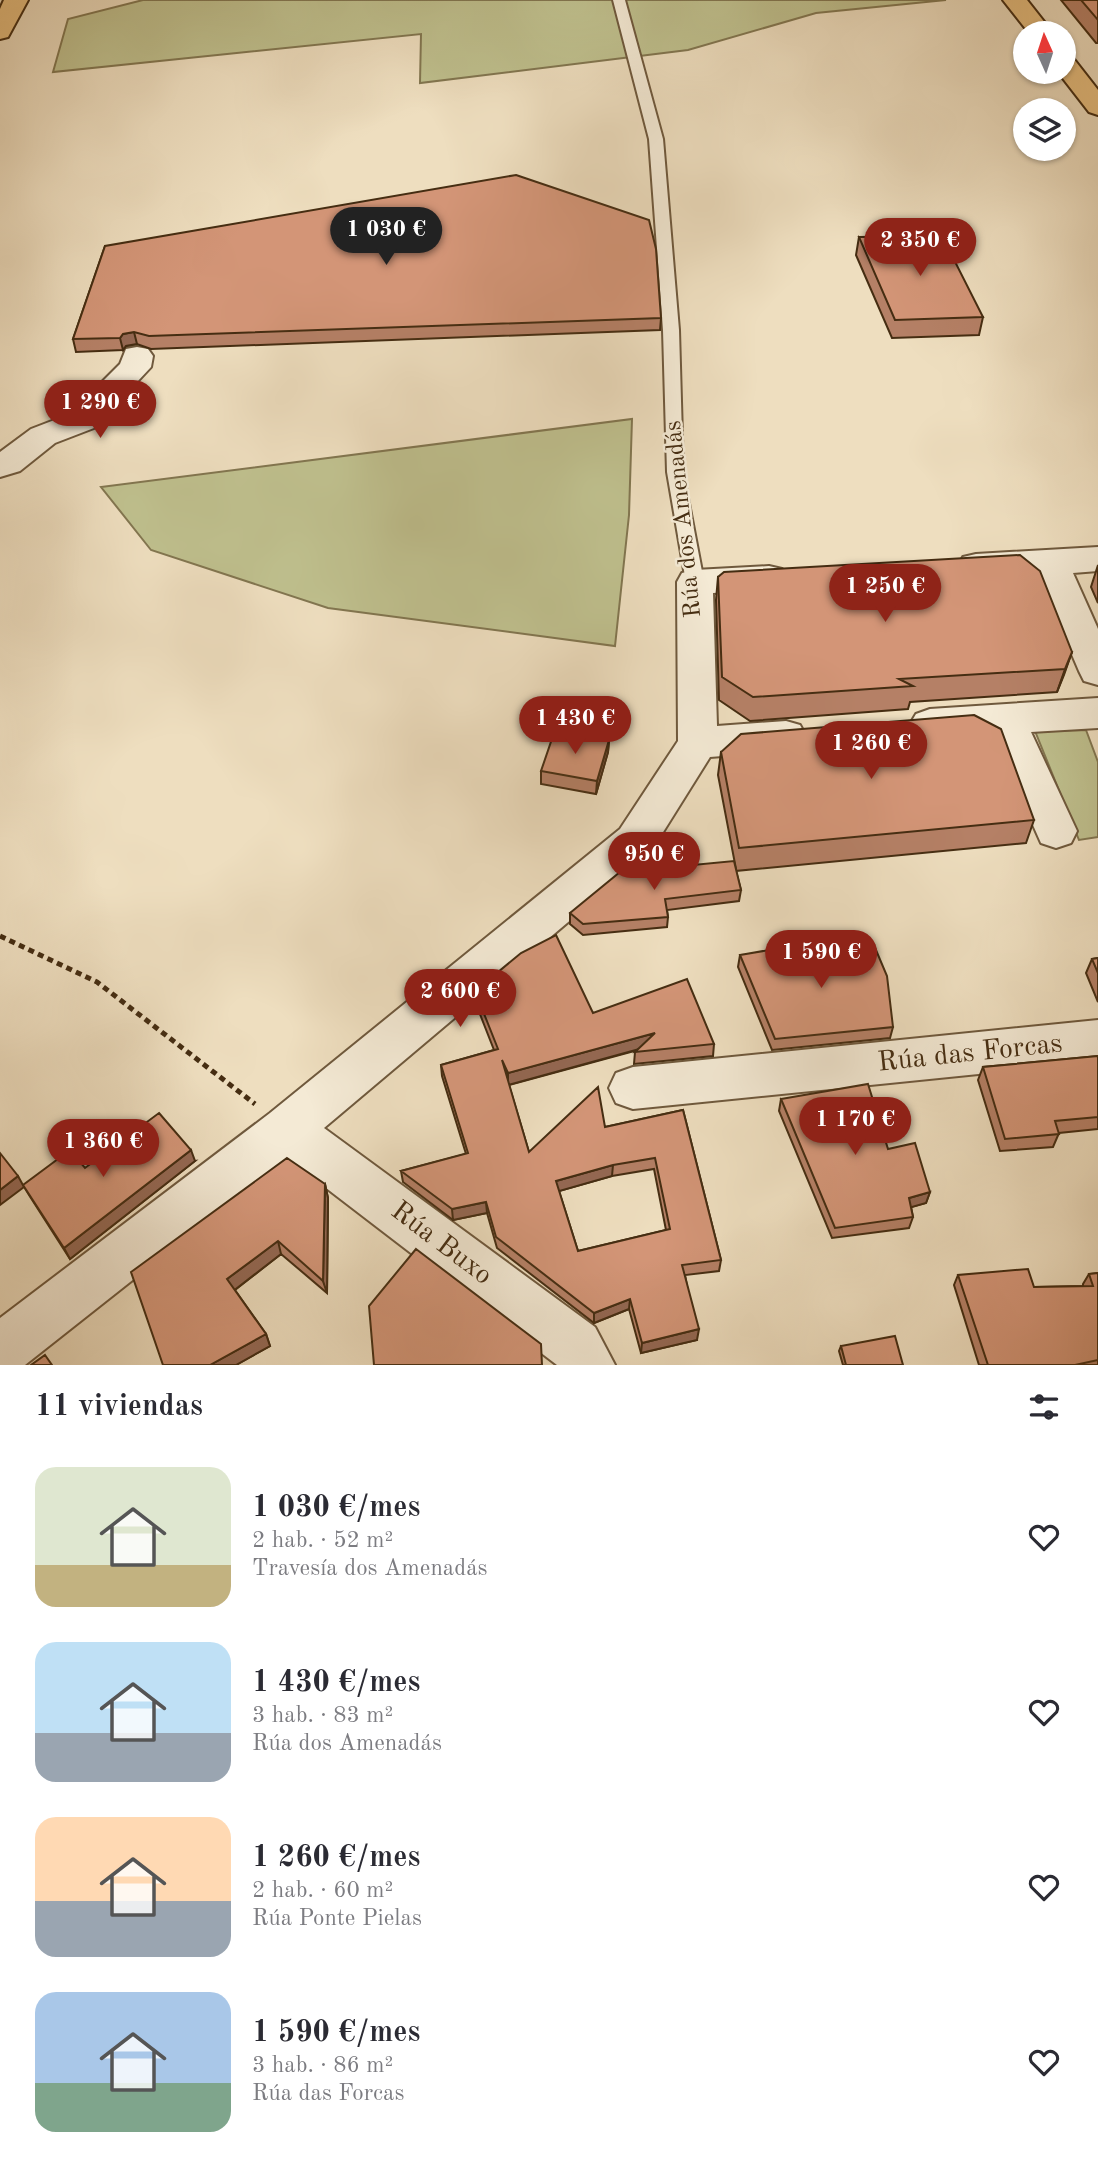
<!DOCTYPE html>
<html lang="es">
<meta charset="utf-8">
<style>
body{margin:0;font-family:"Old Standard TT",serif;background:#f7f7f7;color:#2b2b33;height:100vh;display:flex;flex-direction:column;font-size:26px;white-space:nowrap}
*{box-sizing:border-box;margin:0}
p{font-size:23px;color:#7c7c81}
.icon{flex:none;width:38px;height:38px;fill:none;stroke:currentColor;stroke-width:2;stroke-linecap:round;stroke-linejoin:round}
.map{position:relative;height:1365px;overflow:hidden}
.details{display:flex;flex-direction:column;background:#fff;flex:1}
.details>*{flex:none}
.needle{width:46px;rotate:357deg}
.tools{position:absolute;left:1013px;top:21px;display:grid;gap:14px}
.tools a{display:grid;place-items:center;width:63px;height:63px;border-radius:50%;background:#fff;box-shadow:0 2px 5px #0004;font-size:35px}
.price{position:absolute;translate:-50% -60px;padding:0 16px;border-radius:24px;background:#8f2418;color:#fff;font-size:23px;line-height:46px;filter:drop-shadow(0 2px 4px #0008)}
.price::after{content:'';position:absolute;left:50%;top:42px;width:21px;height:16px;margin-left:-10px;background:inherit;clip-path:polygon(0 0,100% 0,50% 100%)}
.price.on{background:#222;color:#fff}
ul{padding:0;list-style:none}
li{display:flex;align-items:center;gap:21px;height:175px;padding:0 35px}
li span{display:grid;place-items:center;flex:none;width:196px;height:140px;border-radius:21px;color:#555}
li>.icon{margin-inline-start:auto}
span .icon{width:84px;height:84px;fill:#fffc;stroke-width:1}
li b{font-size:30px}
h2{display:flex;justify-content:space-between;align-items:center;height:84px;padding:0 35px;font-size:30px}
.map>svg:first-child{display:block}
</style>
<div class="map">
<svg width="1098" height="1365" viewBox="0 0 1098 1365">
<rect width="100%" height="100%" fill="#eedebf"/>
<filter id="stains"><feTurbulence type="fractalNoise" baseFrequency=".00286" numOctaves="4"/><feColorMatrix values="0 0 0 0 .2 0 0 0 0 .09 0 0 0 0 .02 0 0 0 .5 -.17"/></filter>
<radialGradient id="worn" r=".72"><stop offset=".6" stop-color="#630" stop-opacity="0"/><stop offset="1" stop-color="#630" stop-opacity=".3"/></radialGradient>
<!-- green -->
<path fill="#bfc08e" stroke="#827650" stroke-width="2" d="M143,0H946L816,13L688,50L420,83L421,34L53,72L68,19Z
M632,419L629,515L615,646L328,608L151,550L101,487Z
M1086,730L1098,762V837L1079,840L1035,731Z"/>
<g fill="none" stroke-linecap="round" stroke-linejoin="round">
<defs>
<path id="lane" d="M613,0H625L663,139L679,330L683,472L704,582L701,586H689L686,582L667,472L663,330L649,139Z"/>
<path id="street" d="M137,347L148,349L153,356L151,367L94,428L55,443L20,471L0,477V452L31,429L70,414L120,364L126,349Z
M1098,547V571L1073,573L1098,629V685L1084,681L1079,671L1038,575L976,578L963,575L958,566L963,557L976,554Z
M769,566L782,569L787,578L782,587L769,590L713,593L717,726L786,721L800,725L806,736L800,747L786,751L710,757L650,853L324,1128L595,1327L615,1365H557L287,1158L25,1365H0V1318L270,1113L620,829L678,741L677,582L682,573L695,570Z
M1098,698V728L1031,732L1077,831L1071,843L1056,848L1041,843L993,735L930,739L916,734L910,724L916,714L930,709Z
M1098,1020V1062L633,1109L616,1103L609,1088L616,1073L633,1067Z"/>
<path id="primary" d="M1003,0H1027L1053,33H1029Z
M1064,56L1073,58L1098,90V115L1089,112L1058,72H1064Z"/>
<path id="highway" d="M4,0H28L8,37L0,39V9Z"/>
</defs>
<!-- lane casing -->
<use href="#lane" stroke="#6f593d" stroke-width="4"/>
<!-- street casing -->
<use href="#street" stroke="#6f593d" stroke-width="4"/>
<!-- primary casing -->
<use href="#primary" stroke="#452d12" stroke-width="4"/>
<!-- highway casing -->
<use href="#highway" stroke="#452d12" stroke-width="4"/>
<!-- path -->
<path stroke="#452d12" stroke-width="5" stroke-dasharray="6 4.5" stroke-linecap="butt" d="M0,936L97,982L255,1104"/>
<!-- lane -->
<use href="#lane" fill="#f4ead5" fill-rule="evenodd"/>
<!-- street -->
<use href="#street" fill="#f4ead5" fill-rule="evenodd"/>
<!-- primary -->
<use href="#primary" fill="#e7bf80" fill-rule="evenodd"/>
<!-- highway -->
<use href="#highway" fill="#e7bf80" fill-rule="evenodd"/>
</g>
<!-- wall -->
<path fill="#b58066" stroke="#452d12" stroke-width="2" fill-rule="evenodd" d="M1061,0H1098V43H1096Z
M859,237L983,317L979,335L892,338L856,255Z
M105,246L661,318L660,330L151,349L137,344L126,346L123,350L76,352L73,339Z
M1098,565V603L1091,587Z
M718,577L1072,652L1057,692L910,702L908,709L750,721L719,700L716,600Z
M609,740L608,752L596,794L541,784V771Z
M721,752L1034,820L1026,843L736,871L741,890L739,901L667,910L668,917L667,927L583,935L570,924V913L736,869L718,775Z
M777,954L893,1027L890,1038L772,1050L738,967L740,955Z
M1098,958V1002L1086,973L1092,959Z
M475,991L593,1013L714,1044L713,1056L634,1064L635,1052L638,1050L509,1085L529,1152L605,1127L683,1110L721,1260L719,1271L685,1275L697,1340L641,1353L629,1309L594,1323L497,1248L487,1213L453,1220L403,1182L401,1171L466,1154L442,1076L441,1065L494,1050L476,1004ZM654,1169L666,1230L578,1251L559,1191L612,1176Z
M1098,1056V1129L1059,1133L1053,1147L1000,1151L978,1080L983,1067Z
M781,1099L888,1149L930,1192L926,1203L911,1207L913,1217L909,1228L832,1238L779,1111Z
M195,1161L70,1259L29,1195L23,1185Z
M325,1184L328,1198L327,1293L281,1254L235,1290L266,1334L270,1346L236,1365H163Z
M1098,1273V1365H979L954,1285L958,1275L1034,1287L1083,1286V1284L1089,1274Z
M841,1346L903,1365H843L839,1351Z"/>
<!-- shaded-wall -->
<path fill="#946853" stroke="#452d12" stroke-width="2" d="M134,332L137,344L126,346L123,350L120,338L123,334Z
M1072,652L1064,675L1057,692L1065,669Z
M609,740L608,752L596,794L597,781Z
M655,1033L654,1045L508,1085V1073Z
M191,1150L195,1161L70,1259L64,1248Z
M613,1165L612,1176L556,1192V1181Z
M18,1176L24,1187L0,1205V1190Z
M325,1184L328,1198L327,1293L323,1281Z
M930,1192L926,1203L905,1209L909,1198Z
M486,1202L487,1213L453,1220L452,1209Z
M278,1241L281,1254L232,1292L227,1279Z
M630,1299L629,1309L594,1323V1313Z
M699,1329L697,1340L641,1353L642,1343Z
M266,1334L270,1346L236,1365H210Z"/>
<!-- building -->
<path fill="#d39577" stroke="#452d12" stroke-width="2" fill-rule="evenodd" d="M1081,0H1098V20Z
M516,175L649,220L656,249L661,318L149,336L134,332L123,334L120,338L73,339L105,246Z
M942,236L983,317L895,320L859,237Z
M1020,555L1040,571L1072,652L1065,669L899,679L913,686L753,697L722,677L718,577L724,572Z
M974,715L1001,729L1034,820L739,848L721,752L741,734Z
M555,730L609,740L597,781L541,771Z
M734,861L741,890L665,899L668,917L583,924L570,913L620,872Z
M556,935L593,1013L687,979L714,1044L635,1052L655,1033L508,1073L502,1060L529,1152L598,1087L605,1127L683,1110L721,1260L682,1265L699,1329L642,1343L630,1299L594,1313L496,1237L486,1202L452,1209L401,1171L468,1153L441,1065L498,1049L475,991L521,953ZM655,1158L670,1229L578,1251L556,1181L613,1165Z
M873,943L887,976L893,1027L775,1039L740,955L775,949L777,954Z
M1098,958V973L1092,959Z
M1098,1056V1117L1055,1121L1059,1134L1005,1139L983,1067Z
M868,1084L888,1149L915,1143L930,1192L909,1198L913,1217L835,1228L781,1099Z
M159,1113L191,1150L64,1248L23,1185L70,1150L85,1168Z
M0,1153L18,1176L0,1190Z
M287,1158L325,1184L323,1281L278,1241L227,1279L266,1334L210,1365H163L131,1272Z
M416,1249L541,1344L542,1365H374L369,1306Z
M1028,1269L1034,1287L1093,1286L1089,1274L1098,1273V1360L1075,1365H988L958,1275Z
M895,1336L903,1365H846L841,1346Z
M45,1355L52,1365H31Z"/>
<g text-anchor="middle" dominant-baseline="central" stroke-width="5" stroke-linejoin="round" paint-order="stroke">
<!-- street labels -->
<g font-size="24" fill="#452d12" stroke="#f4ead5">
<text transform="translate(684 519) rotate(-96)">Rúa dos Amenadás</text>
</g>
<!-- near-street labels -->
<g font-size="28" fill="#452d12" stroke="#f4ead5">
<text transform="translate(970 1054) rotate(-6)">Rúa das Forcas</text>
<text transform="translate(441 1244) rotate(37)">Rúa Buxo</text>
</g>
</g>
<rect width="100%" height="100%" filter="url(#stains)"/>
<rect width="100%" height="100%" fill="url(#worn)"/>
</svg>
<div class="tools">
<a><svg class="needle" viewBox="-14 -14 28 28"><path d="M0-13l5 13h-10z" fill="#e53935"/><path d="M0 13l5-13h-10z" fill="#7c7c81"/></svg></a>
<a><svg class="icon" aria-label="layers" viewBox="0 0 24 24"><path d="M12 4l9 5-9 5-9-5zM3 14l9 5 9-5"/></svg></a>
</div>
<b class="price on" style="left:386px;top:267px">1 030 €</b>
<b class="price" style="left:920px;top:278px">2 350 €</b>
<b class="price" style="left:100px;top:440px">1 290 €</b>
<b class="price" style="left:885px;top:624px">1 250 €</b>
<b class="price" style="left:575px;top:756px">1 430 €</b>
<b class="price" style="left:871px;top:781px">1 260 €</b>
<b class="price" style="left:654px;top:892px">950 €</b>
<b class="price" style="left:821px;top:990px">1 590 €</b>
<b class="price" style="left:460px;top:1029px">2 600 €</b>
<b class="price" style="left:855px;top:1157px">1 170 €</b>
<b class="price" style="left:103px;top:1179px">1 360 €</b>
</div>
<section class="details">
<h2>11 viviendas<svg class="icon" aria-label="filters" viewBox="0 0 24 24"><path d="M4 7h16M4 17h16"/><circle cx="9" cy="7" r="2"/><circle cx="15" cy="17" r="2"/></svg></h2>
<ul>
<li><span style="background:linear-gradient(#dfe7d0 70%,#c2b280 0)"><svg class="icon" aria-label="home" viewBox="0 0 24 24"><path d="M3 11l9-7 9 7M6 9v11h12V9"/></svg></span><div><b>1 030 €/mes</b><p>2 hab. · 52 m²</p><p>Travesía dos Amenadás</p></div><svg class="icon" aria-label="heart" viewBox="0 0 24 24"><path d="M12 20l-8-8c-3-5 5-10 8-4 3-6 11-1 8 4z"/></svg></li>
<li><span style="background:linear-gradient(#bfe0f5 65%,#9aa5b1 0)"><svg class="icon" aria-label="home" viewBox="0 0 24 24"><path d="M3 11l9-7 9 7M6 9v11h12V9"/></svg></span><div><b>1 430 €/mes</b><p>3 hab. · 83 m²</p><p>Rúa dos Amenadás</p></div><svg class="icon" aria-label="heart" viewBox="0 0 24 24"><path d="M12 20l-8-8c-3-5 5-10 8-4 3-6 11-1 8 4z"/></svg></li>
<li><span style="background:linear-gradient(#ffd9b3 60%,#9aa5b1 0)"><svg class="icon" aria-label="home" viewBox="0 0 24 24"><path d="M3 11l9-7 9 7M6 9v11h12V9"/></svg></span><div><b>1 260 €/mes</b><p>2 hab. · 60 m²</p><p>Rúa Ponte Pielas</p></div><svg class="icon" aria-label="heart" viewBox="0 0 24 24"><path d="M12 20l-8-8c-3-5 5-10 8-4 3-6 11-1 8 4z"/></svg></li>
<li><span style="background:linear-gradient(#a9c7e8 65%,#7fa58c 0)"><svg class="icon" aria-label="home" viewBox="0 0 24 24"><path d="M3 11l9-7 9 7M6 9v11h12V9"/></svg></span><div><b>1 590 €/mes</b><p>3 hab. · 86 m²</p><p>Rúa das Forcas</p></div><svg class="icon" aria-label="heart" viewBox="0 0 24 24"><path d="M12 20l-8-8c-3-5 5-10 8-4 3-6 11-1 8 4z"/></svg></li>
</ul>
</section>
